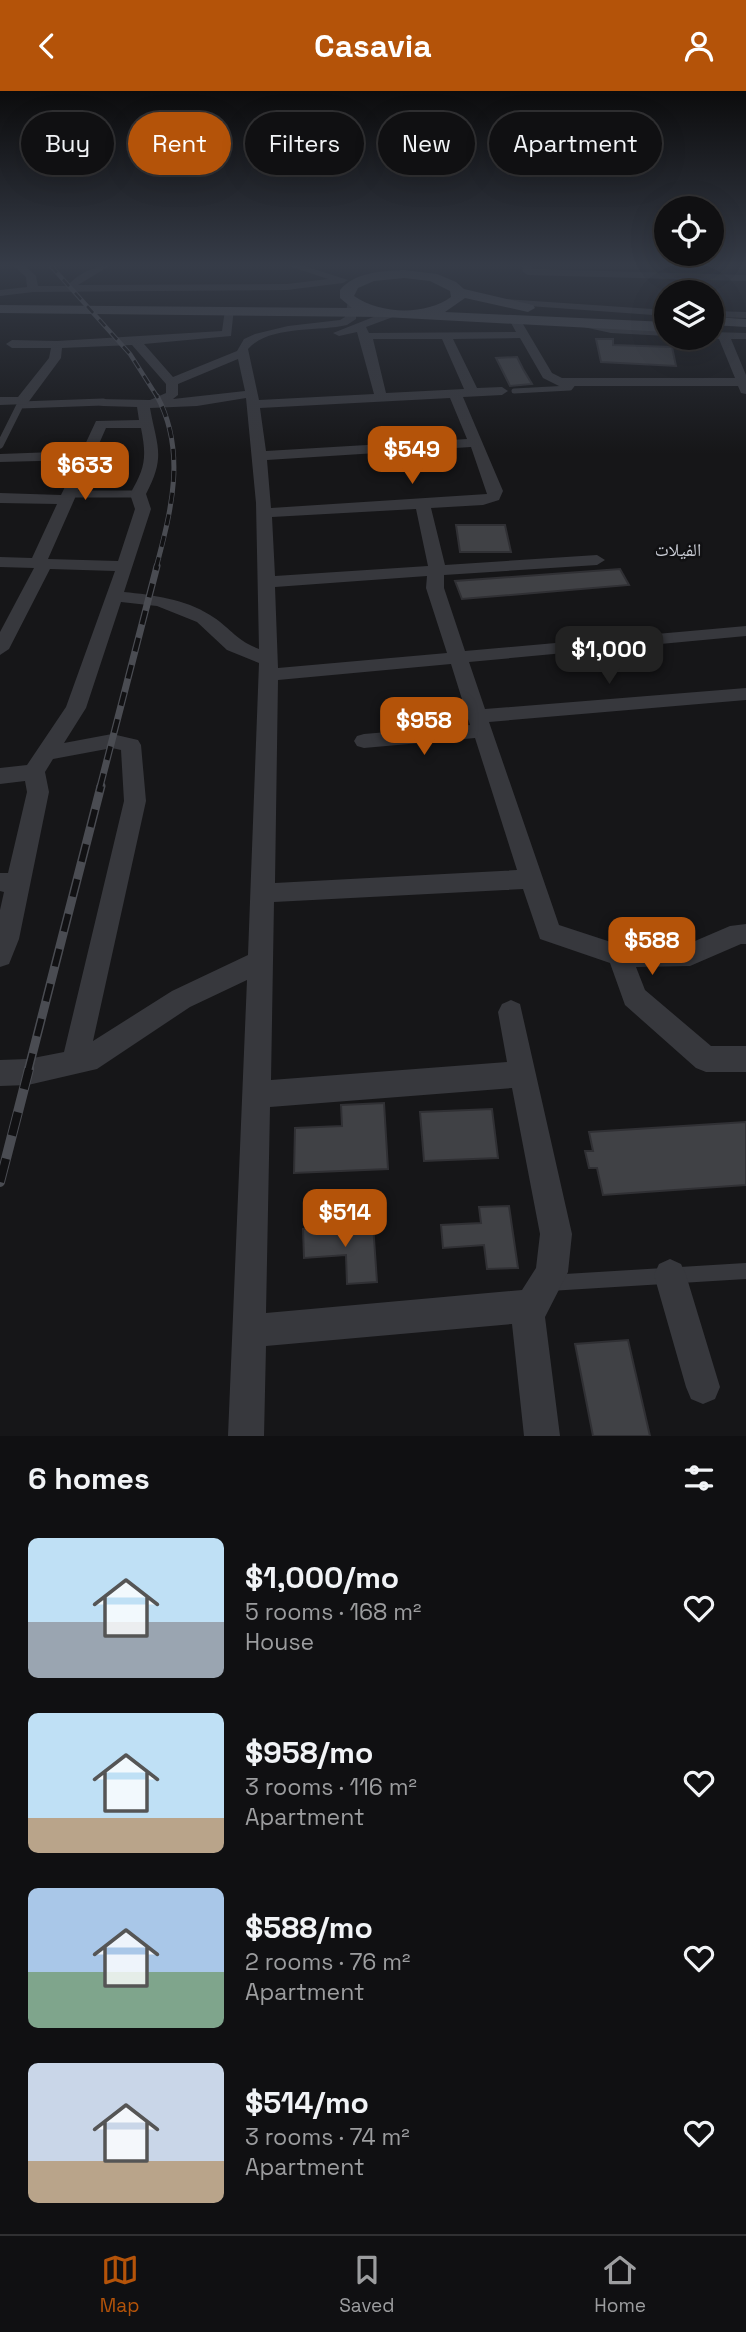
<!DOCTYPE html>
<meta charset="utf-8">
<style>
body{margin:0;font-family:"Space Grotesk","Noto Naskh Arabic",sans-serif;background:#19191b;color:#f1f3f6;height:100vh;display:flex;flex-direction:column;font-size:26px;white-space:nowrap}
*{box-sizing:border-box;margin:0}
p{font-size:23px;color:#9c9d9f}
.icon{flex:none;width:38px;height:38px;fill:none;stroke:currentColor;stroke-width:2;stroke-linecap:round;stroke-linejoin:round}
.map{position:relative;height:1345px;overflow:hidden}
.sheet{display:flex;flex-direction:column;background:#101012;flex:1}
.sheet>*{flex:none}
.hud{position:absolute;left:21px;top:21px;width:705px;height:63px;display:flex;gap:14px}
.tools{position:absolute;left:654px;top:105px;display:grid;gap:14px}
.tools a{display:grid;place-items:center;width:70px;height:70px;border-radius:50%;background:#101012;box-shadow:0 7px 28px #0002,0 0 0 2px #303032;font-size:35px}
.price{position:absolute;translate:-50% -60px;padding:0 16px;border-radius:14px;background:#b45309;color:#fff;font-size:23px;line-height:46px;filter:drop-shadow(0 2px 4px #0008)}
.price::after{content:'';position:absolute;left:50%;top:42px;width:21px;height:16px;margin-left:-10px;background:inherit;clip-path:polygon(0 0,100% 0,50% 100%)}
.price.active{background:#222;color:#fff}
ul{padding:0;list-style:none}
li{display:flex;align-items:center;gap:21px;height:175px;padding:0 28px}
li span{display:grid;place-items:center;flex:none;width:196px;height:140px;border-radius:10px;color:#555}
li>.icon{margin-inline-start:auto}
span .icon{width:84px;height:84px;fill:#fffc;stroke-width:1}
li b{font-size:30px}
h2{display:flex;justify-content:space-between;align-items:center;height:84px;padding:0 28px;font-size:30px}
.pill{padding:0 24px;border-radius:32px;background:#101012;box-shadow:0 7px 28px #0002,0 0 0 2px #303032;font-size:24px;line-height:63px}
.pill.active{background:#b45309;color:#fff}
header{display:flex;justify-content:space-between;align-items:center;height:91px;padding:0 28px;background:#b45309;color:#fff;font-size:32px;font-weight:800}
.dock{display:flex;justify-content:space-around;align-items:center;height:98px;border-top:2px solid #303032;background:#101012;font-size:19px;color:#9c9d9f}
.dock a{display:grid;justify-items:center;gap:4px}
.dock .active{color:#b45309}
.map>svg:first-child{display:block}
</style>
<header><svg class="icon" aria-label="back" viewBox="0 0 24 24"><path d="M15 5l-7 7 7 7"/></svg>Casavia<svg class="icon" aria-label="person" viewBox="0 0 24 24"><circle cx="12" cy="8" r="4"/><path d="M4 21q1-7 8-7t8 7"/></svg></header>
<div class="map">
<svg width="746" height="1345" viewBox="0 0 746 1345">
<rect width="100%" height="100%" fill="#161618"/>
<!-- building -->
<path fill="#404145" stroke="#303034" stroke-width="2" d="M596,248H613V254L672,256L676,275L601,271Z
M517,266L523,278L532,293L510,295L496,267Z
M456,434H505L511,461H460Z
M620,478L629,494L462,508L455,490Z
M384,1012L388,1078L294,1082L295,1037L342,1035L341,1014Z
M492,1018L498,1067L424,1070L420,1021Z
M746,1031V1094L603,1104L597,1077H589L585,1060H593L589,1041Z
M509,1115L518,1177L487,1178L484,1154L443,1157L441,1134L481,1132L479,1116Z
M373,1133L377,1191L347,1193L346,1164L304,1167L303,1138Z
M628,1249L650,1345H593L575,1253Z"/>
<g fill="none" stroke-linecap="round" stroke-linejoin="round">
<!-- lane-far2 -->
<path stroke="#37383d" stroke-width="5" d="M514,300L570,297L573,293"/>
<!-- lane-far1 -->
<path stroke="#37383d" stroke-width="7" d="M20,314L103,311
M0,354L22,310
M69,403H138"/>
<!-- lane -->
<path stroke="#37383d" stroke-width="16" d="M549,1192L746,1180"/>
<!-- street -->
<path fill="#37383d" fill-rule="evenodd" d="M14,175H25L36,185L38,195H67C78,183 93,175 109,175L78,194L287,193L328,188L289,175H304L348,189L343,192L287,199L33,201L0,205V199L27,196L26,186Z
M522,175H532L533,178L746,184V190L528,184L523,181Z
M505,208L667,219V225L501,213V209Z
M348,210L357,212L356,228L347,234C318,241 269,234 248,258L259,309L374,303L357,241L339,245L333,242L386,221L395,220L401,223L366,236L369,242L516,241L510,230L520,228L552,282L562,287H735L719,248L709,247H712V241L746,242V248H731L746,284V303L741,302L738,295H559L543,287L520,247L453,248L477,297L502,296L508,300L502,304L463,306L503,400L499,409L483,414L431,417L445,474L597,464L605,469L597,474L444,484V497L465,560L746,535V545L469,571L485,618L746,597V609L489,631L559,834L620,854L688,853L730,835L746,833V853H741L690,875L636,876L645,899L711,955H746V981H706L696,977L625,914L610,872L540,848L523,798L274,811L271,989L507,971L498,921L502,913L511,909L520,913L572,1143L568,1181L545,1226L560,1345H524L512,1233L266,1255L264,1345H228L247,889L190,916L97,978L28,994L0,995V969L28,968L64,961L124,710L121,659L112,657L53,668L45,681L49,701L19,848L9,873L0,876V819L4,801L0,800V782H8L27,701L25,690L0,693V677L27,674L66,616L115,480L50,478L9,558L0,564V541L34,477L0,476V466L32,467L57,413L0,412V402L61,404L78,369L0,371V363L82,360L96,330L139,329L137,316L103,315L98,314V308L150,309L166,302V293L132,254L62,257L61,267L27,313L0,314V306H18L49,267L51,257H12L6,253L12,249L57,250L222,240L225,219L234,217L231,245L144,253L173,286L237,260L244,248L255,243L288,235L340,229L345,226ZM373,248H442L464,298L386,302ZM238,268L245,300L173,308L178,304V293ZM246,307L256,412L259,558C235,549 230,536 210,524C185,508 153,504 124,501L151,418L146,403C166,365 157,356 150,317L197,315ZM450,307L467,348L266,360L260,317ZM106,337H141C147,367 145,377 130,403L135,418L118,470L48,468ZM471,356L487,403L271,417L267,369ZM416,418L428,475L275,485L272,426ZM427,485L426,497L447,562L278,577L275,496ZM121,511L157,515L197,531L227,559L259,572L248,864L172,900L93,950L146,710L141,654L138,649L112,643L64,652L86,617ZM451,573L470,634L364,643L357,645L354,650L357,655L364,657L475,647L517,779L275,792L278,589ZM512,997L540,1143L536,1177L522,1199L266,1222L270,1016Z
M712,220L746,221V227L712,226Z
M583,230L611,236L667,239V245L611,242L579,235V231Z
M670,1168L681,1173L686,1184L720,1296L715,1308L703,1313L691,1308L686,1296L654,1184L659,1173Z"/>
<!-- secondary -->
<path fill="#45474d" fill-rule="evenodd" d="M404,179L437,183L456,191L464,198L533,214L535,217L528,221L465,207L445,221L667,231V241L384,226L0,222V214L352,217L340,207V199C355,181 382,180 404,179ZM404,187L430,190L450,200L451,206C425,225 380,223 354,205L358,197L374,190Z
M712,226L746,228V236L712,234Z"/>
<defs>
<path id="rail-far4" d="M51,175L130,263L158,307"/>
<path id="rail-far3" d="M156,477C171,420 187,361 157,305"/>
<path id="rail-far2" d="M100,696L157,475"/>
<path id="rail-far1" d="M28,980L101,695"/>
<path id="rail" d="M0,1091L29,978"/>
</defs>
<!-- rail-far4 casing -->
<use href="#rail-far4" stroke="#4a4c52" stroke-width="4.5"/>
<!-- rail-far3 casing -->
<use href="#rail-far3" stroke="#4a4c52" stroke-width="5"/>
<!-- rail-far2 casing -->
<use href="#rail-far2" stroke="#4a4c52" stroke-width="7"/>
<!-- rail-far1 casing -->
<use href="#rail-far1" stroke="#4a4c52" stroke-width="9"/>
<!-- rail casing -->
<use href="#rail" stroke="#4a4c52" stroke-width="10"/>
<!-- rail-far4 -->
<use href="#rail-far4" stroke="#111113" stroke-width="2.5" stroke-dasharray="9" stroke-linecap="butt"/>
<!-- rail-far3 -->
<use href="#rail-far3" stroke="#111113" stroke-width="3.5" stroke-dasharray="11" stroke-linecap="butt"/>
<!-- rail-far2 -->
<use href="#rail-far2" stroke="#111113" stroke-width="4.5" stroke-dasharray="14" stroke-linecap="butt"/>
<!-- rail-far1 -->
<use href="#rail-far1" stroke="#111113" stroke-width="6" stroke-dasharray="18" stroke-linecap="butt"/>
<!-- rail -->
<use href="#rail" stroke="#111113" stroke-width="8" stroke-dasharray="24" stroke-linecap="butt"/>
</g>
<!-- sky -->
<linearGradient id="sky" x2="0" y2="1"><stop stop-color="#0c0c0d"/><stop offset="0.48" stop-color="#363c48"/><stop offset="1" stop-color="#363c48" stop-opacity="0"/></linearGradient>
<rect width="746" height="363" fill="url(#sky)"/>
<g text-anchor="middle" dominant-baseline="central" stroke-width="5" stroke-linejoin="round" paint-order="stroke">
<!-- far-neighbourhood labels -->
<g font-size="18" fill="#c9ccd4" stroke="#111113">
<text x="678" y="458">الفيلات</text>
</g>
</g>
</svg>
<div class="tools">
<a><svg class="icon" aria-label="locate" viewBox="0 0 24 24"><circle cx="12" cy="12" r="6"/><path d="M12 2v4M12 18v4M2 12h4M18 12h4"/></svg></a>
<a><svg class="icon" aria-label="layers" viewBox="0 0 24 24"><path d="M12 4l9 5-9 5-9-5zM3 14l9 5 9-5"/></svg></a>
</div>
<b class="price" style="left:412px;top:395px">$549</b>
<b class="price" style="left:85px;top:411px">$633</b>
<b class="price active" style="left:609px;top:595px">$1,000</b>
<b class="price" style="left:424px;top:666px">$958</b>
<b class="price" style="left:652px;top:886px">$588</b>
<b class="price" style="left:345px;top:1158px">$514</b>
<div class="hud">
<a class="pill">Buy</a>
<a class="pill active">Rent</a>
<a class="pill">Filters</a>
<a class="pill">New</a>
<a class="pill">Apartment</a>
</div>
</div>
<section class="sheet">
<h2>6 homes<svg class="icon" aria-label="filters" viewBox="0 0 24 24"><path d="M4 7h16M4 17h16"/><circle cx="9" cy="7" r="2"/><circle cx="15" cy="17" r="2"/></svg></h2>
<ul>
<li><span style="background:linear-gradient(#bfe0f5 60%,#9aa5b1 0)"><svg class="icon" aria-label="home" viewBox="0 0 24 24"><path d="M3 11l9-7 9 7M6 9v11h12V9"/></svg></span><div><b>$1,000/mo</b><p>5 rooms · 168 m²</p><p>House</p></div><svg class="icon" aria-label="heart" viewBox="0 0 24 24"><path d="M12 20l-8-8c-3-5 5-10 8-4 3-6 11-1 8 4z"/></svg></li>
<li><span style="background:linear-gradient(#bfe0f5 75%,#b9a48a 0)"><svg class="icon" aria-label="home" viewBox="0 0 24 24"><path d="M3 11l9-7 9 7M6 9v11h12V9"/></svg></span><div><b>$958/mo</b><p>3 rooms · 116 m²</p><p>Apartment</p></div><svg class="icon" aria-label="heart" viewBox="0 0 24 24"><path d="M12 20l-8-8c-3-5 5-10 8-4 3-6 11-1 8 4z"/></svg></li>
<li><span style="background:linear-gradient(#a9c7e8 60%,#7fa58c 0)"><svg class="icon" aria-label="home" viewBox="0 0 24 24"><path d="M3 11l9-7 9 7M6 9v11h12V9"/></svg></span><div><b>$588/mo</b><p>2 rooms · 76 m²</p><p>Apartment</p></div><svg class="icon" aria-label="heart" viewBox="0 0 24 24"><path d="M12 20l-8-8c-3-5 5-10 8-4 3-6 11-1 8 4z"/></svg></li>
<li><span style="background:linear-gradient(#c9d6e8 70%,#b9a48a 0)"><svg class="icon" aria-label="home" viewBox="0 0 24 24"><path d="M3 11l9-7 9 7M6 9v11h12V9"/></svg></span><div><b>$514/mo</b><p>3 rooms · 74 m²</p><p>Apartment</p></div><svg class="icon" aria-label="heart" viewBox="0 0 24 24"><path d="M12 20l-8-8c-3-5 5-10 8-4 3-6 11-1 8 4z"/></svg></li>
</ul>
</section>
<nav class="dock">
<a class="active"><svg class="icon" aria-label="map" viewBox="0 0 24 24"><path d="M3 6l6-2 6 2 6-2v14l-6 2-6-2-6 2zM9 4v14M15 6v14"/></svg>Map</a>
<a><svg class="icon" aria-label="saved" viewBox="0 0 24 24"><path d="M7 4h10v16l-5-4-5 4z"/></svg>Saved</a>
<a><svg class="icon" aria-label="home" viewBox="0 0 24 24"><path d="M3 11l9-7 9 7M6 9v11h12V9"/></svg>Home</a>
</nav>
